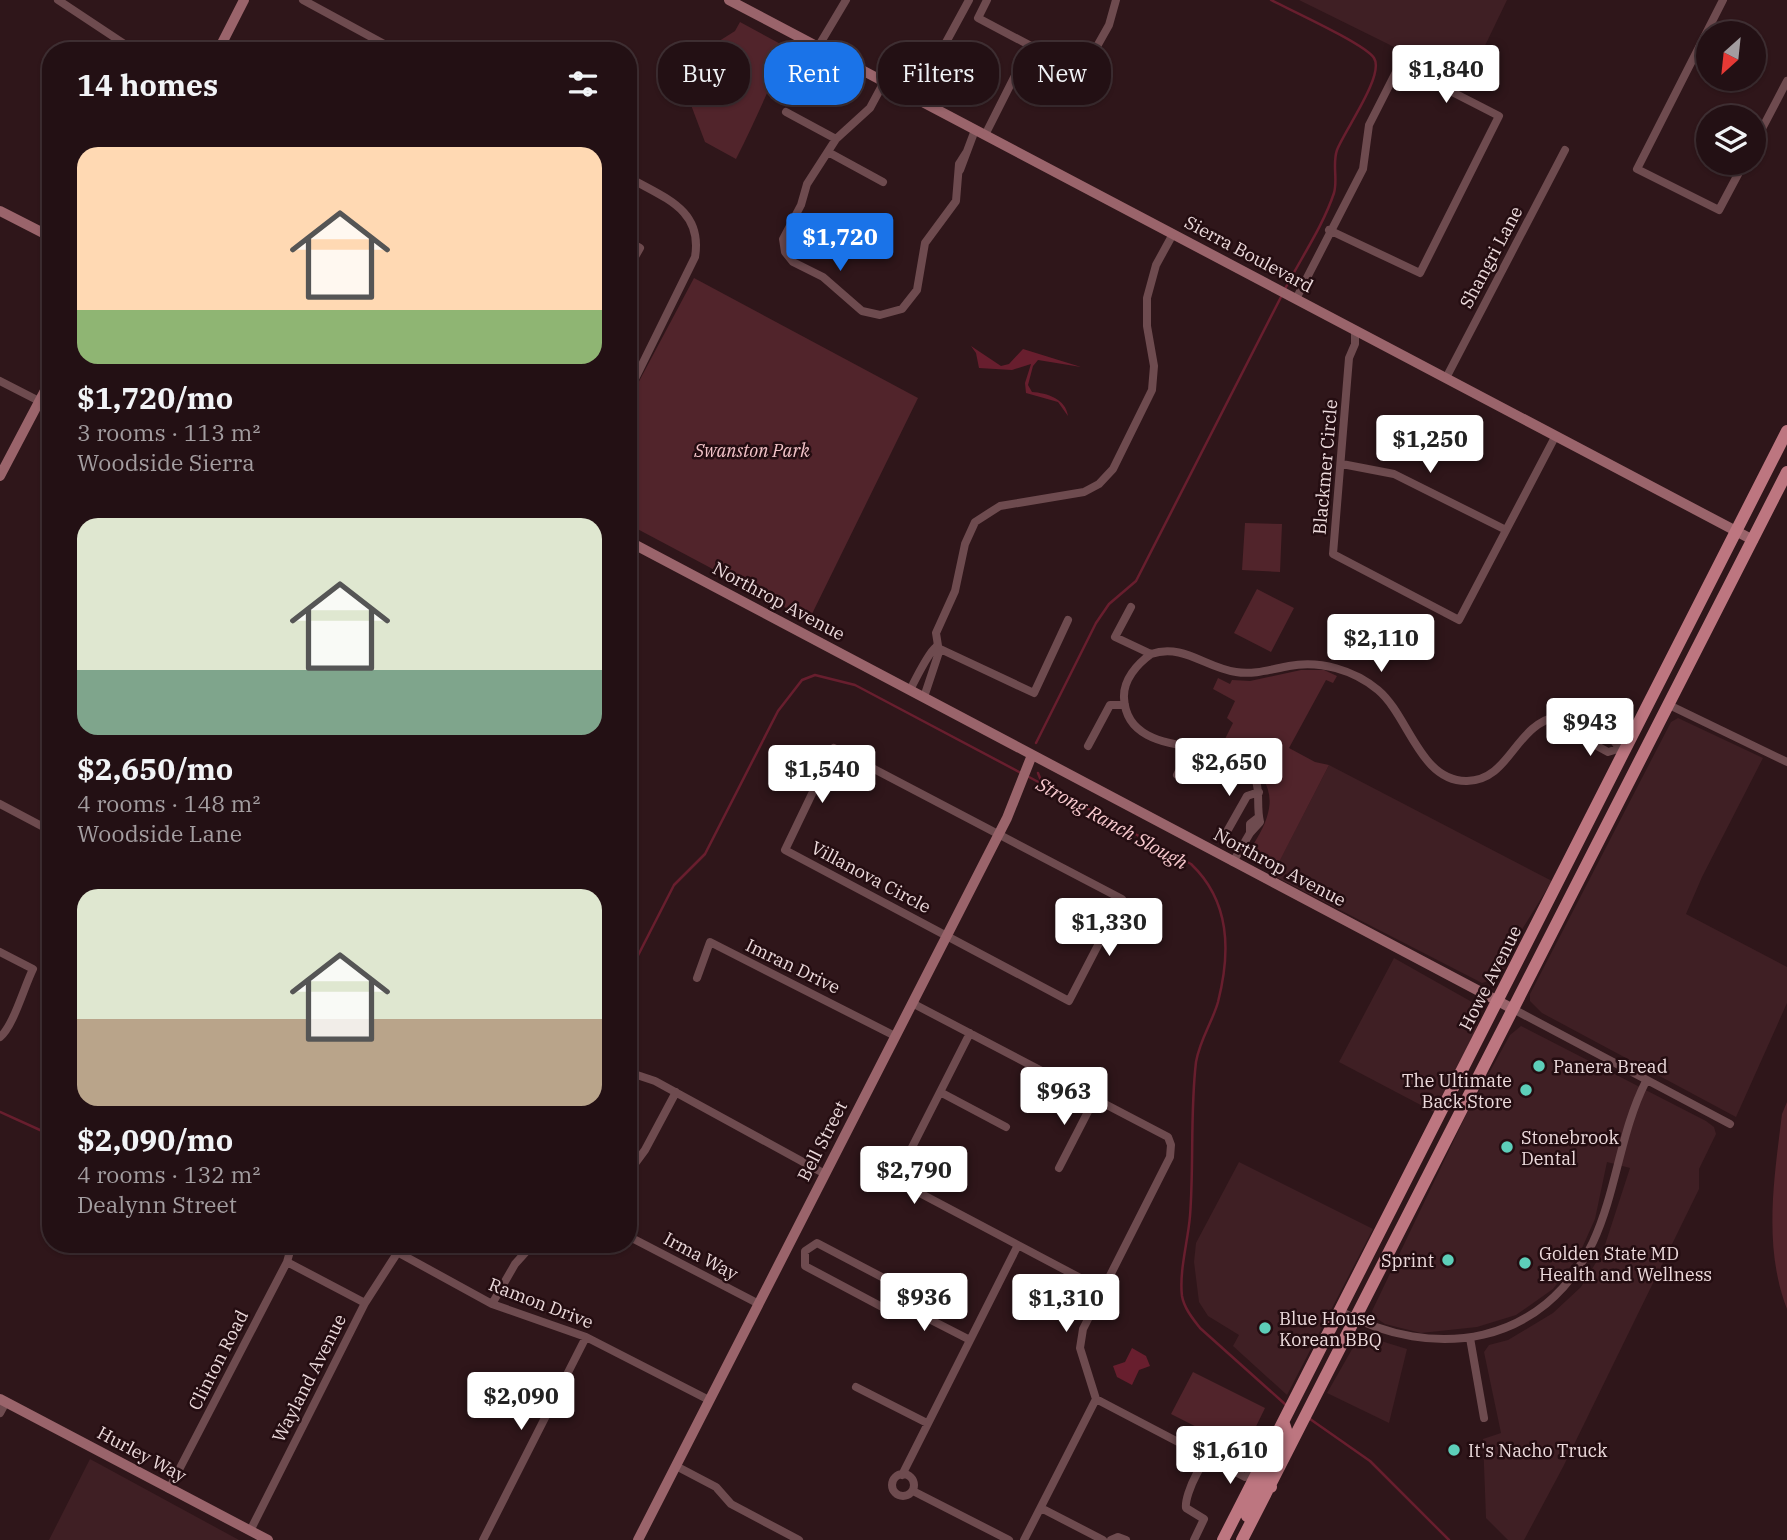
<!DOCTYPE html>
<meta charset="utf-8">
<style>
body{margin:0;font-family:"IBM Plex Serif",serif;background:#2b191d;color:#f1f3f6;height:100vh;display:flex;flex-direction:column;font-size:26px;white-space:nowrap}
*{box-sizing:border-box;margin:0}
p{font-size:23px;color:#a39da0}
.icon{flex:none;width:38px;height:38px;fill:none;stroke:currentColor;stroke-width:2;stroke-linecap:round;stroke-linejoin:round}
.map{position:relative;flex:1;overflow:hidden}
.side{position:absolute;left:42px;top:42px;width:595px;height:1211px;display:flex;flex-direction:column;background:#231014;border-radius:28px;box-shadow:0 2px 5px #0004,0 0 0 2px #403034}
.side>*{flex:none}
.top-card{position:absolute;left:658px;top:42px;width:665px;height:63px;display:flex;gap:14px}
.needle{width:46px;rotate:207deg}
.fabs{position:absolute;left:1696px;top:21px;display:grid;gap:14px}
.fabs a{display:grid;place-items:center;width:70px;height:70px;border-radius:50%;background:#231014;box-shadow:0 2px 5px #0004,0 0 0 2px #403034;font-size:35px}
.price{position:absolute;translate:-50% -60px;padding:0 16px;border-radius:7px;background:#fff;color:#222;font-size:23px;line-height:46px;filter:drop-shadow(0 2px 4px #0008)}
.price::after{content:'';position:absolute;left:50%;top:42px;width:21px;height:16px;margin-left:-10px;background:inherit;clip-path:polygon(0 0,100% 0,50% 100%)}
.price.selected{background:#1a73e8;color:#fff}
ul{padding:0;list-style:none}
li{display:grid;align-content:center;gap:14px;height:371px;padding:0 35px}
li span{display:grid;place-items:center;height:217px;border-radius:21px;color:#555}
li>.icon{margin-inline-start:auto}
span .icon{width:126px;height:126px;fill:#fffc;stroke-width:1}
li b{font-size:30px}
h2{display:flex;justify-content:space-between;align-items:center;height:84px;padding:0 35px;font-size:30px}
.pill{padding:0 24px;border-radius:28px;background:#231014;box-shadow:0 2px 5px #0004,0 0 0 2px #403034;font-size:24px;line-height:63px}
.pill.selected{background:#1a73e8;color:#fff}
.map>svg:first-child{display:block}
</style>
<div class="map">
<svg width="1787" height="1540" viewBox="0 0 1787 1540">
<rect width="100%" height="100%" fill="#2f161a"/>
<!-- built -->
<path fill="#3f1f24" d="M1299,0H1507L1467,83Z
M1678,718L1763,758L1702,877L1686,914L1787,967V1003L1736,1117L1542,1013L1530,1001V994L1671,722Z
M1329,765L1552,881L1521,931L1499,978L1482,983L1272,875Z
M1394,958L1479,1006V1019L1475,1032L1434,1112L1339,1062Z
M1521,1026L1706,1121L1714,1127L1716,1134L1699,1169V1189L1563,1467L1524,1540H1508L1486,1518L1483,1439L1501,1433L1484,1352L1489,1345L1508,1340L1553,1313L1581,1287L1603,1251L1630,1168L1607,1162L1595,1219L1578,1257L1553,1289L1516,1315L1477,1327L1421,1333L1385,1324L1373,1316L1372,1311L1467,1113L1510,1035Z
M1239,1162L1373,1229L1287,1395L1233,1346L1239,1335L1208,1316L1199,1302L1194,1262L1196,1243Z
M1359,1337H1368L1407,1349L1389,1423L1327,1393Z
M90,1459L239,1540H49Z"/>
<!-- green -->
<path fill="#51242b" d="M740,22L788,48C770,85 755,122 736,159L705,142L688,97L716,43L735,31Z
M694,278L918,398L809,620L628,524V402Z
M1245,523L1282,524L1280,572L1242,570Z
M1257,589L1294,608L1271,652L1234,633Z
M1301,670H1324L1337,676L1333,683L1326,680L1289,748L1315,762L1329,765L1276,868L1248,854C1255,841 1265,827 1268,813C1277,779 1247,758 1220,749L1233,723L1227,718L1235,701L1213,689L1218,678L1230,684L1232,680L1250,681Z
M1787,1102V1309C1763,1247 1774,1179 1782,1114Z
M1193,1372L1265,1408L1244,1451L1171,1414Z"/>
<!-- water -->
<path fill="#681e2e" d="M971,346L1001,366L1009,364L1023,349L1081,367L1038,360L1033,366L1028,385L1032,392C1047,393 1066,399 1068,416L1058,402L1026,393L1025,383L1031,364L1012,370L979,368L976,353Z
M1132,1348L1146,1356L1150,1366L1139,1370L1132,1385L1117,1377L1113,1366L1125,1362Z"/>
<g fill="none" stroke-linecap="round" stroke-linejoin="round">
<!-- stream -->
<path stroke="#681e2e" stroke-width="2.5" d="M1271,0C1290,10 1365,44 1374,58C1385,75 1344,131 1337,150C1332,164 1338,179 1334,193C1323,226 1301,258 1285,289
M1036,743L1096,623L1109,604L1136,581L1282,295
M1038,773L1042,783
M1029,777L1191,864C1230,901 1231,951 1218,1002C1212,1023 1200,1039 1196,1062C1190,1112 1194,1165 1190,1216C1188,1241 1179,1271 1182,1296C1184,1308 1193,1319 1200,1328L1286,1405
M628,975L674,885L705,854L778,711L802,680L815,675L855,685L1023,774
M0,1112L51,1135
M1310,1419L1370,1461L1449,1540"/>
<!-- street -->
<path stroke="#6e4b4f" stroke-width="8" d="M58,0L135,51
M303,0L397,51
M987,0L978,18L1082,73L1109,25L1116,0
M1723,0L1637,169L1719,210L1744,163
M818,47L846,0
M884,82L870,108L836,139L807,184L801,205L783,239L785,252L793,262L823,277L862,311L880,315L902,309L917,290L925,243L956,201L959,164L966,153
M922,102L941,62L944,46L969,0
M786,112L836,139
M985,135L1030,46
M1754,144L1787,81
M828,152L883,182
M960,170L975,130
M628,177C664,198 703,209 695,257L628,393
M628,241L640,248L628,269
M1296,299L1363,169L1369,125L1397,70L1421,76L1499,116L1420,273L1329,230
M1355,330V344L1349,358L1333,554L1459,620L1555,437
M1446,378L1565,150
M0,381L39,401
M1342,464L1394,474L1506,530
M1131,607L1115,637L1151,654C1183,643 1206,668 1236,672C1254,675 1272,669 1289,666C1320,660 1354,670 1378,690C1409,716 1420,782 1467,781C1511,780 1514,724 1559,716L1594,738L1597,746L1608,752L1618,749
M936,647L1034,693L1068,620
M1151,654C1137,664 1123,680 1124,698C1127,760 1219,737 1247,767C1264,784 1255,801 1260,822L1250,833
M910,690C915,680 929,652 936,647
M924,697L939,652L936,633L955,591L965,544L975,522L1000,506L1084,492L1099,484L1113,469L1152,390L1154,366L1147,326V298L1156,265L1173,234
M1667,704L1787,762
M1591,732L1614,741L1622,752
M1088,746L1110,705H1125
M834,748L1122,899L1069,1001L785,850Z
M1177,775L1191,749
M0,804L51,831
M1225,835L1247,796L1259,792
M1233,862L1250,833V824L1259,817
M0,952L33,969C24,987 13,1027 0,1037
M697,978L710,942L895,1036
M912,1003L1168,1137L1171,1145L1170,1157L1083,1329L1080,1348L1096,1399L1245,1477L1252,1472
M1513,1009L1730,1124
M970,1033L903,1165L904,1179L914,1190L1103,1290
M628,1072L655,1081L825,1174
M940,1092L1006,1127
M1059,1168L1095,1098
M628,1173L645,1150L676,1092
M628,1236L759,1304
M817,1243L895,1284L892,1300L884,1308L805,1266V1251Z
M399,1253L492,1304L586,1337L709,1400
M287,1262L365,1303
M892,1300L970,1340
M492,1304L515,1264L533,1244
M1340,1311C1434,1362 1544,1346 1593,1242C1617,1190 1620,1132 1646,1081
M1470,1338L1484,1418
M856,1387L927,1423
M0,1413L6,1402
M676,1466L716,1487L731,1504L799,1540
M892 1485a11 11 0 1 1 22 0a11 11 0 1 1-22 0Z
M902,1475L1018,1245
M169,1489L287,1262L292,1244
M913,1491L1009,1540
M1041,1508L1103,1540
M250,1531L365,1303L403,1244
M483,1540L586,1337
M1024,1540L1096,1399
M1111,1540L1118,1537L1126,1540
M1194,1540L1204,1519L1186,1508C1184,1495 1205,1449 1221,1450C1230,1450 1242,1460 1251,1464L1252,1472L1256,1474"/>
<!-- secondary -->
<path stroke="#9a646b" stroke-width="10" d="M729,0L1753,540
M218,51L244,0
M0,211L51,237
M0,476L51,379
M628,541L1513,1009
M0,1399L268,1540
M638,1540L1007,818L1032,755"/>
<!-- primary -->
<path stroke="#bd7680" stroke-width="12" d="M1271,1487L1269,1473L1288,1436L1284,1424
M1247,1516L1262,1485L1257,1475
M1223,1540L1787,431
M1242,1540L1787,472"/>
</g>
<!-- markers -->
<g fill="#5dceb9" stroke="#240d11" stroke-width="2.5">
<circle cx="1539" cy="1066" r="7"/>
<circle cx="1526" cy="1090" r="7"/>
<circle cx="1507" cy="1147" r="7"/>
<circle cx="1448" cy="1260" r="7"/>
<circle cx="1525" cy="1263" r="7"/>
<circle cx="1265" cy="1328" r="7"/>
<circle cx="1454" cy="1450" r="7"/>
</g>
<g text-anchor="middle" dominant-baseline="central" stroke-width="5" stroke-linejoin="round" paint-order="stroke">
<!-- street labels -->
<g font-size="18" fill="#ecdadc" stroke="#240d11">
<text transform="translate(1249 254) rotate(28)">Sierra Boulevard</text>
<text transform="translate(1491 257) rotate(-62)">Shangri Lane</text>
<text transform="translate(1325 467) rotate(-85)">Blackmer Circle</text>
<text transform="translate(779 601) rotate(28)">Northrop Avenue</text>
<text transform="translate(1280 867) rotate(28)">Northrop Avenue</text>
<text transform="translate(871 877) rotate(28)">Villanova Circle</text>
<text transform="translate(793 966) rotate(26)">Imran Drive</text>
<text transform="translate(1490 978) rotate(-63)">Howe Avenue</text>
<text transform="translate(822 1141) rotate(-63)">Bell Street</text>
<text transform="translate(701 1256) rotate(28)">Irma Way</text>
<text transform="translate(541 1303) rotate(21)">Ramon Drive</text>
<text transform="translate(218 1360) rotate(-63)">Clinton Road</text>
<text transform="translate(309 1378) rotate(-63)">Wayland Avenue</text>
<text transform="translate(142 1454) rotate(28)">Hurley Way</text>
</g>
<!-- park labels -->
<g font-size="18" font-style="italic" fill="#f3c4c9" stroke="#240d11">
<text x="752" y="450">Swanston Park</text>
</g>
<!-- poi labels -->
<g font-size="18" fill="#ecdadc" stroke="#240d11" text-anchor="start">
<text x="1553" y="1066">Panera Bread</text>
<text x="1512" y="1080" text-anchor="end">The Ultimate<tspan x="1512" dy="21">Back Store</tspan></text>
<text x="1521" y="1137">Stonebrook<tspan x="1521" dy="21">Dental</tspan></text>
<text x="1539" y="1253">Golden State MD<tspan x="1539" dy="21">Health and Wellness</tspan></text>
<text x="1434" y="1260" text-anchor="end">Sprint</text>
<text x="1279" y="1318">Blue House<tspan x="1279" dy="21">Korean BBQ</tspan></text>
<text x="1468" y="1450">It's Nacho Truck</text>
</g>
<!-- water labels -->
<g font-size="19" font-style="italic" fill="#f8c9ce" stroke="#240d11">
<text transform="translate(1112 823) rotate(29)">Strong Ranch Slough</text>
</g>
</g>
</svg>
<div class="fabs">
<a><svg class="needle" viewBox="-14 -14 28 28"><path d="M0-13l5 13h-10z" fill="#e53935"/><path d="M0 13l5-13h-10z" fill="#a39da0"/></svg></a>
<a><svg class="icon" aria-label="layers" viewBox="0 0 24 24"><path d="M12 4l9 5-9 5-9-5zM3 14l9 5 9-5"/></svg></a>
</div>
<b class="price" style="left:1446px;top:105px">$1,840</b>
<b class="price selected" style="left:840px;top:273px">$1,720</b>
<b class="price" style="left:1430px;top:475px">$1,250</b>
<b class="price" style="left:1381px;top:674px">$2,110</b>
<b class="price" style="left:1590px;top:758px">$943</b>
<b class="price" style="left:1229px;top:798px">$2,650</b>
<b class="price" style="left:822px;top:805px">$1,540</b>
<b class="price" style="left:1109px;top:958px">$1,330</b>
<b class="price" style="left:1064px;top:1127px">$963</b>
<b class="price" style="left:914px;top:1206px">$2,790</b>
<b class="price" style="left:924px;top:1333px">$936</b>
<b class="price" style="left:1066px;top:1334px">$1,310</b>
<b class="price" style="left:521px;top:1432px">$2,090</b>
<b class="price" style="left:1230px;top:1486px">$1,610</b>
<div class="top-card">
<a class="pill">Buy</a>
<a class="pill selected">Rent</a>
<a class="pill">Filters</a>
<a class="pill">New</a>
</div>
<section class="side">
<h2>14 homes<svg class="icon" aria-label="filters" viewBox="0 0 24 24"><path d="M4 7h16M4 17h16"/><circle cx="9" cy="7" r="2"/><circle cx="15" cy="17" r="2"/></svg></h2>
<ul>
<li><span style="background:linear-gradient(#ffd9b3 75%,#8fb573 0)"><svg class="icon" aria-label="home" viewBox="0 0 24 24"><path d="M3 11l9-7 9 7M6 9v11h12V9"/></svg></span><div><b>$1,720/mo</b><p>3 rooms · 113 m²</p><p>Woodside Sierra</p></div></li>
<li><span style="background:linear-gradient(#dfe7d0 70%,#7fa58c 0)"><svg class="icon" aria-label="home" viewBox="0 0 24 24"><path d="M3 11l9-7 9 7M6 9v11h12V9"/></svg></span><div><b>$2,650/mo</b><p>4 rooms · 148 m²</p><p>Woodside Lane</p></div></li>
<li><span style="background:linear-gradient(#dfe7d0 60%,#b9a48a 0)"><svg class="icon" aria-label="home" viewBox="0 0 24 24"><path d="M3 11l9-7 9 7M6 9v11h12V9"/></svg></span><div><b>$2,090/mo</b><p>4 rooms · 132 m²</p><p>Dealynn Street</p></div></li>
</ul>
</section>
</div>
